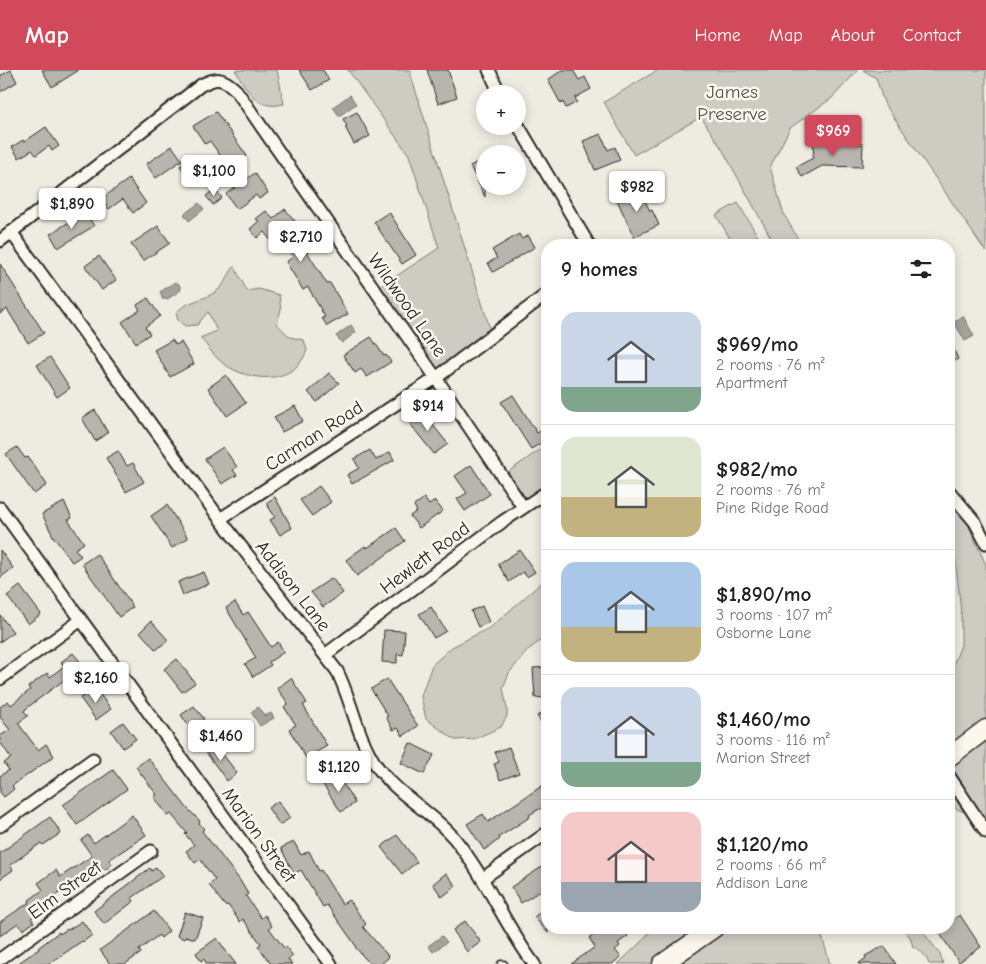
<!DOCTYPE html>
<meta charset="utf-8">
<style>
body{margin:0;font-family:"Comic Neue",sans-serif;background:#f2f2f2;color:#202124;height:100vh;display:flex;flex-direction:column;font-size:19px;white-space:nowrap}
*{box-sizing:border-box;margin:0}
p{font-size:16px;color:#757577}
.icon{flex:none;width:28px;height:28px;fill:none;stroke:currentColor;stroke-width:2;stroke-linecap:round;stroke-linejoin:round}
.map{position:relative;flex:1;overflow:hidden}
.details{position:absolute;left:541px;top:169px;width:414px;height:695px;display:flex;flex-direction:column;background:#fff;border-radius:20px;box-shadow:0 2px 12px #0003}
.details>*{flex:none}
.controls{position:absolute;left:476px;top:15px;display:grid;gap:10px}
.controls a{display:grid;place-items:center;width:50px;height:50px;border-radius:50%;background:#fff;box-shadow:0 2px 12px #0003;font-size:25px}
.price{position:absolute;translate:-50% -42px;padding:0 11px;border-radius:5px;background:#fff;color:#222;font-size:16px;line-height:32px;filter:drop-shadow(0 1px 2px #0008)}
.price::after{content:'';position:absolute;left:50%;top:30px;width:15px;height:11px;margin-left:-8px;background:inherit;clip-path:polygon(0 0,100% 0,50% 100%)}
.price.on{background:#d1495b;color:#fff}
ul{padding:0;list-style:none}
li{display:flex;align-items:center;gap:15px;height:125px;padding:0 20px}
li+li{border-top:1px solid #e0e0e0}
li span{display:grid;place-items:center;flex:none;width:140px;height:100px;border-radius:15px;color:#555}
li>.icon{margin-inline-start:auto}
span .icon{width:60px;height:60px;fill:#fffc;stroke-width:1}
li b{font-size:21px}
h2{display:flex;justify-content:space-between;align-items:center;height:60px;padding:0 20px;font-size:21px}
header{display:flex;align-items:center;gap:30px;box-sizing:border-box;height:70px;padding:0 25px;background:#d1495b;color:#fff}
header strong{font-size:24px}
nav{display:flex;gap:28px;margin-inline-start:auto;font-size:18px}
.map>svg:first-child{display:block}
</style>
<header>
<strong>Map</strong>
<nav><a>Home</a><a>Map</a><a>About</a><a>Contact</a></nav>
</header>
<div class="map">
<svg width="986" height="894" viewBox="0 0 986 894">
<rect width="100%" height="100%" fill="#eeebe0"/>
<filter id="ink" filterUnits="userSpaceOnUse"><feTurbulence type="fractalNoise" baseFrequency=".02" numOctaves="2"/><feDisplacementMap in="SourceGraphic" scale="10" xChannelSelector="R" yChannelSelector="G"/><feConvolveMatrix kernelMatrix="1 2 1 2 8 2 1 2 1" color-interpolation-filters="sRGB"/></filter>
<g filter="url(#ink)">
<!-- green -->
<path fill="#cecbc2" stroke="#7c7b76" d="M235,0H277L284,34C255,41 248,20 235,0Z
M348,0H411V6L492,265L436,308L375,220L439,178L409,85Z
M658,0H858L832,28L790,58L770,97L784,145L802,175H775L722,79L701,47L634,85L604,32Z
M863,0H986V182L884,33L876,8Z
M738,133L763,175H734L716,145Z
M234,196L247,221L259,219L279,225L281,239L277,254L290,267L304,270L307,280C295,315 251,313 224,294C215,288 208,276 200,268L217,261L208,242L197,255L185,256L178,250L176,243C186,230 205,231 218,220C224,215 229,204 234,196Z
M547,375V421L523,437L502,406Z
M949,429L966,450L986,495V752L955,738L949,737V600L954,593L961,575V543L955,486L949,476Z
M547,508V566L529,579L509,603L503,618L507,639V646L501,657L474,669L455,670L426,649L421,626L432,595L452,577L491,557Z
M653,858H834L821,863L830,894H618L641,872Z
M902,858H920L940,884L943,894H929C925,885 922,880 913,877L910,867Z"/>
<!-- water -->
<path fill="#a4a29a" stroke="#74726e" d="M350,25L356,34L339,46L333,37Z
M199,133L204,139L189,151L184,144Z
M175,212L179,214L181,220L166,230L165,228L163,230L160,222Z
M963,246L974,266L965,271L954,252Z
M351,255L356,262L342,273L336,266Z
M258,637L265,646L271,643L274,648L260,656L251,642Z
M442,866L447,872L433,882L428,876Z"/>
<!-- building -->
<path fill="#b8b5ae" stroke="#2b2b2b" d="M11,0L17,12L0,22V6Z
M42,0H79L52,17Z
M299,0H323L329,10L312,20Z
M427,0H448L457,27L438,34Z
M562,0H573L579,10L585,7L591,19L575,28L577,32L566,38L563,32L561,34L548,10Z
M216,42L247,86L229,98L210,71L205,74L193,56Z
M357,42L370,66L354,74L345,57L347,56L343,49Z
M46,57L59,76L52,81L49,76L36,85L32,80L19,88L12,77L23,70L24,72Z
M601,64L608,80L615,77L620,90L595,100L583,71Z
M814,72L863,74L862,97L822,96L802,107L796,97L813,88Z
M172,76L182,90L156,108L146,94Z
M485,88V127L470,96Z
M190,89L198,99L188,106L180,96Z
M255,103L268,123L259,129L256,125L237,139L226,124Z
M129,109L146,133L133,143L123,129L109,139L101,129Z
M215,119L222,128L213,135L206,126Z
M639,119L650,141L652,140L659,155L634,167L617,130Z
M285,139L304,162L298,167L327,214L330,213L348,244L327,256L322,248L325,247L308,217L303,220L286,192L293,187L278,169L273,173L264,162L257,168L250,159L259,151L256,149L266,141L273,149Z
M85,142L94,156L58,178L50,164Z
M389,142L416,185L402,194L374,152Z
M158,156L170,173L143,191L131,174Z
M519,164L522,169L528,165L535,177L493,202L488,193L497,188L492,180Z
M99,186L116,210L102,220L85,196Z
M0,194L44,263L28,273L7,239L0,244Z
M148,228L160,246L145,257L150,264L136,273L122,252L140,240L137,235Z
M371,267L384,286L386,285L391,292L367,307L361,299L355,303L343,285Z
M949,269L958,289L949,294Z
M172,270L176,275L181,272L194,294L170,307L154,280Z
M50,287L70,318L57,327L37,295Z
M329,303L339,313L317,332L308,322Z
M226,305L246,333L227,346L208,318Z
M513,325L537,363L548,357V369L531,379L501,332Z
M295,336L303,351L282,362L274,347Z
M95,340L108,363L95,371L82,348Z
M421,340L448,374L434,384L407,350Z
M17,377L25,388L28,387L47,415L34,424L6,384Z
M223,377L237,397L233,400L237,405L222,414L205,389Z
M370,380L376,390L390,382L394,390L352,414L347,405L359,398L354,389Z
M118,381L127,396L133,393L144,412L126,422L106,388Z
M471,395L490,424L465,441L457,429L467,423L455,406Z
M319,416L331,432L312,446L300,430Z
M275,427L292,458L280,465L270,450L275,447L266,433Z
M424,428L429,435L435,431L443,441L419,458L410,446L417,441L414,436Z
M64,432L72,448L68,450L84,473L75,479L81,486L72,492L53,466L42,444Z
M167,435L188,468L172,478L151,446Z
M396,458L405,471L357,506L346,490L365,476L367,478Z
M0,480L13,498L0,508Z
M520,480L535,502L527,507L523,502L509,512L498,494Z
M97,484L133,537L119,547L82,494Z
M204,502L209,514L183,525L178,512Z
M332,508L343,523L323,537L311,522Z
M20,516L41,544L28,554L7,526Z
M235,532L243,545L248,542L271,577L278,572L284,582L269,592L271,595L253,607L245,594L256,588L226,538Z
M482,536L489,552L478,557L471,541Z
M431,537L446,561L434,568L419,544Z
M0,545L13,562L0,572Z
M151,551L168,570L156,580L140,562Z
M384,560L405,561L403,585L397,584V593L382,592Z
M73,583L82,594L78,597L85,606L79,611L74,605L69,609L68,607L28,637L24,641L28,646L18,653L38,680L46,674L54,686L12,716L14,719L4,727L0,722V706L9,700L4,693L11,688L0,672V666L10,660L0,647V637L8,631L11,635L30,620L28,617L47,603L50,607L64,596L61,592Z
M177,589L195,613L182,622L164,599Z
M548,597V627L535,628L533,598Z
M291,608L307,633L303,635L327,676L306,688L289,659L296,655L284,637L288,633L277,618Z
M387,609L418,656L403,666L398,658L393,660L386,647L388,646L371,619Z
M95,618L111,639L96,650L80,628Z
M194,636L204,649L190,658L181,645Z
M548,639V662L537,646Z
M123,652L136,669L123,678L111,661Z
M410,673L434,685L424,704L401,693Z
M215,674L237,703L227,711L205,681Z
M509,677L519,703L500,710L494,694L499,692L495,682Z
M148,688L187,738L200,751L199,753L204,759L202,761L239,809L248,824L246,826L261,848L265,845L272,856L269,858L284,878L286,877L293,886L288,889L292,894H271L258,876L261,874L243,849L240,852L228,835L225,836L209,815L215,810L200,789L195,793L186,781L194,775L185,764L187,763L171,744L168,746L154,727L157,725L136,697Z
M113,700L127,719L77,755L63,735Z
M337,704L355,733L341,742L322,713Z
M548,712V734L529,745L530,747L499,767L500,769L484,780L467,754L483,744L488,752Z
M278,731L290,748L280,755L268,738Z
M132,745L146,765L109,790L112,794L105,800L103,798L83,812L81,808L46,832L48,835L31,848L34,852L23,860L18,853L0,866V852L30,832L29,830L43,820L38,813L56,800L60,807L92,786L81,770L88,765L94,773Z
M50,747L61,763L43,775L41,773L10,795L13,800L0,809V783Z
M397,765L417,792L402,804L381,777Z
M294,772L301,785L309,781L319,801L321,800L342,834L349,830L366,854L363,857L389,887L381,894H370L355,877L356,876L327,835L323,837L301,800L294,804L281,778Z
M548,793V816L521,833L511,817Z
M156,797L163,806L132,828L134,831L104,854L94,841L150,798L152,801Z
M446,803L456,816L442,827L433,814Z
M548,836V863L534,847Z
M154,841L169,861L161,868L159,865L139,880L141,883L125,894H110L100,880Z
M185,842L203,848L195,869L186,866L185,869L177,866Z
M960,845L981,877L959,892L936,858H949V852Z
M82,851L92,865L83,872L82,871L49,894H17L39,879L38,878L59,862L60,864L67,859L68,860Z
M465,851L481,872L467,882L453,860Z
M602,858H621L628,866L618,873L620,876L615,880L621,887L612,894H571L595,877L589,868Z
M217,868L228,884L236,894H207L204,889L201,891L196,883Z
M884,876L896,894H858L866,888L865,886Z"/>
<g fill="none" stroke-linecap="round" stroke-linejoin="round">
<defs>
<path id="service" d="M501,894H504"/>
<path id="minor" d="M489,0L500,24
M518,55L589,175
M11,162L220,449L337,601C352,631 357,667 376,695C397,725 431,741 454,768C486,807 504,854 534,894
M0,171L201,15C217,7 222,7 236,20L436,308L523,437
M949,421L975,452L986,473
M0,438L331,894
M220,449L436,308L548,223
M325,585L502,452L548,421
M0,609L81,550
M949,706L986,762
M0,756L93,689
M482,809L548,762
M0,889L151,781"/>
<path id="primary" d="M949,687L986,659
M662,894L714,858"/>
</defs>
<!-- service casing -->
<use href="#service" stroke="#2b2b2b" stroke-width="9"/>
<!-- minor casing -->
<use href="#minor" stroke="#2b2b2b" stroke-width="15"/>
<!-- primary casing -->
<use href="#primary" stroke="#2b2b2b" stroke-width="21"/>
<!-- service -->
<use href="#service" stroke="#fbf7ec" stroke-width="5.5"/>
<!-- minor -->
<use href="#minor" stroke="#fbf7ec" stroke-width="11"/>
<!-- primary -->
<use href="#primary" stroke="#fbf7ec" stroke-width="18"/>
</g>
</g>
<g text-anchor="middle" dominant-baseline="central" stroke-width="5" stroke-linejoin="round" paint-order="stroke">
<!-- park labels -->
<g font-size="19" fill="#545351" stroke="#fbf7ec">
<text x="732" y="22">James<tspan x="732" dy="22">Preserve</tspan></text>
</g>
<!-- street labels -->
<g font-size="19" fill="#2b2b2b" stroke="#fbf7ec">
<text transform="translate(407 235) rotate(55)">Wildwood Lane</text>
<text transform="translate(314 366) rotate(-33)">Carman Road</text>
<text transform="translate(425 488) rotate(-37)">Hewlett Road</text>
<text transform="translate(293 516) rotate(52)">Addison Lane</text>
<text transform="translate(259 765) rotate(54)">Marion Street</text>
<text transform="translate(65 820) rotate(-36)">Elm Street</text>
</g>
</g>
</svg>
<div class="controls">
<a>+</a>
<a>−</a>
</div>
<b class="price on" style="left:833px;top:87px">$969</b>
<b class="price" style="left:214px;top:127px">$1,100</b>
<b class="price" style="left:637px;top:143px">$982</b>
<b class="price" style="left:72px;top:160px">$1,890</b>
<b class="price" style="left:301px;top:193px">$2,710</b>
<b class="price" style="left:428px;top:362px">$914</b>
<b class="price" style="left:96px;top:634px">$2,160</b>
<b class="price" style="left:221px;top:692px">$1,460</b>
<b class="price" style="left:339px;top:723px">$1,120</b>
<section class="details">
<h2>9 homes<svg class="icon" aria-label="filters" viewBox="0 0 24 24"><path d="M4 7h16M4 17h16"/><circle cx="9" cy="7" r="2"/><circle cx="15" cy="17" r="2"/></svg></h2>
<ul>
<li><span style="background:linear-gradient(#c9d6e8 75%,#7fa58c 0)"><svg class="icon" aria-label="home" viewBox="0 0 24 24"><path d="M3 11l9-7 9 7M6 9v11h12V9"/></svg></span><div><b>$969/mo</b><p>2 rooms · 76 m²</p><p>Apartment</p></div></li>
<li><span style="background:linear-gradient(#dfe7d0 60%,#c2b280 0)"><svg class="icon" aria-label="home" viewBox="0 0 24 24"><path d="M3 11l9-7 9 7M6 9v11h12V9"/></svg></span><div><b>$982/mo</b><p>2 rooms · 76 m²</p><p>Pine Ridge Road</p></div></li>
<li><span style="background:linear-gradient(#a9c7e8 65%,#c2b280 0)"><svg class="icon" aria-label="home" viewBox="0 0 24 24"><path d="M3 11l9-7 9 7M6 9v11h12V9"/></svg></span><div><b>$1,890/mo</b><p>3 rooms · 107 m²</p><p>Osborne Lane</p></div></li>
<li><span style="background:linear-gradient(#c9d6e8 75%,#7fa58c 0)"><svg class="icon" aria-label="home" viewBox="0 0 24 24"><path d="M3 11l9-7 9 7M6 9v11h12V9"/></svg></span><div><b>$1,460/mo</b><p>3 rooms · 116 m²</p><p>Marion Street</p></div></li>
<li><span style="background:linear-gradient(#f6c9c9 70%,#9aa5b1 0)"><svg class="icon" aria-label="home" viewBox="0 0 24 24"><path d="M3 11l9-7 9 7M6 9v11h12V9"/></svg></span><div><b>$1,120/mo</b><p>2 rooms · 66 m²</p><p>Addison Lane</p></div></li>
</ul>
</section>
</div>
